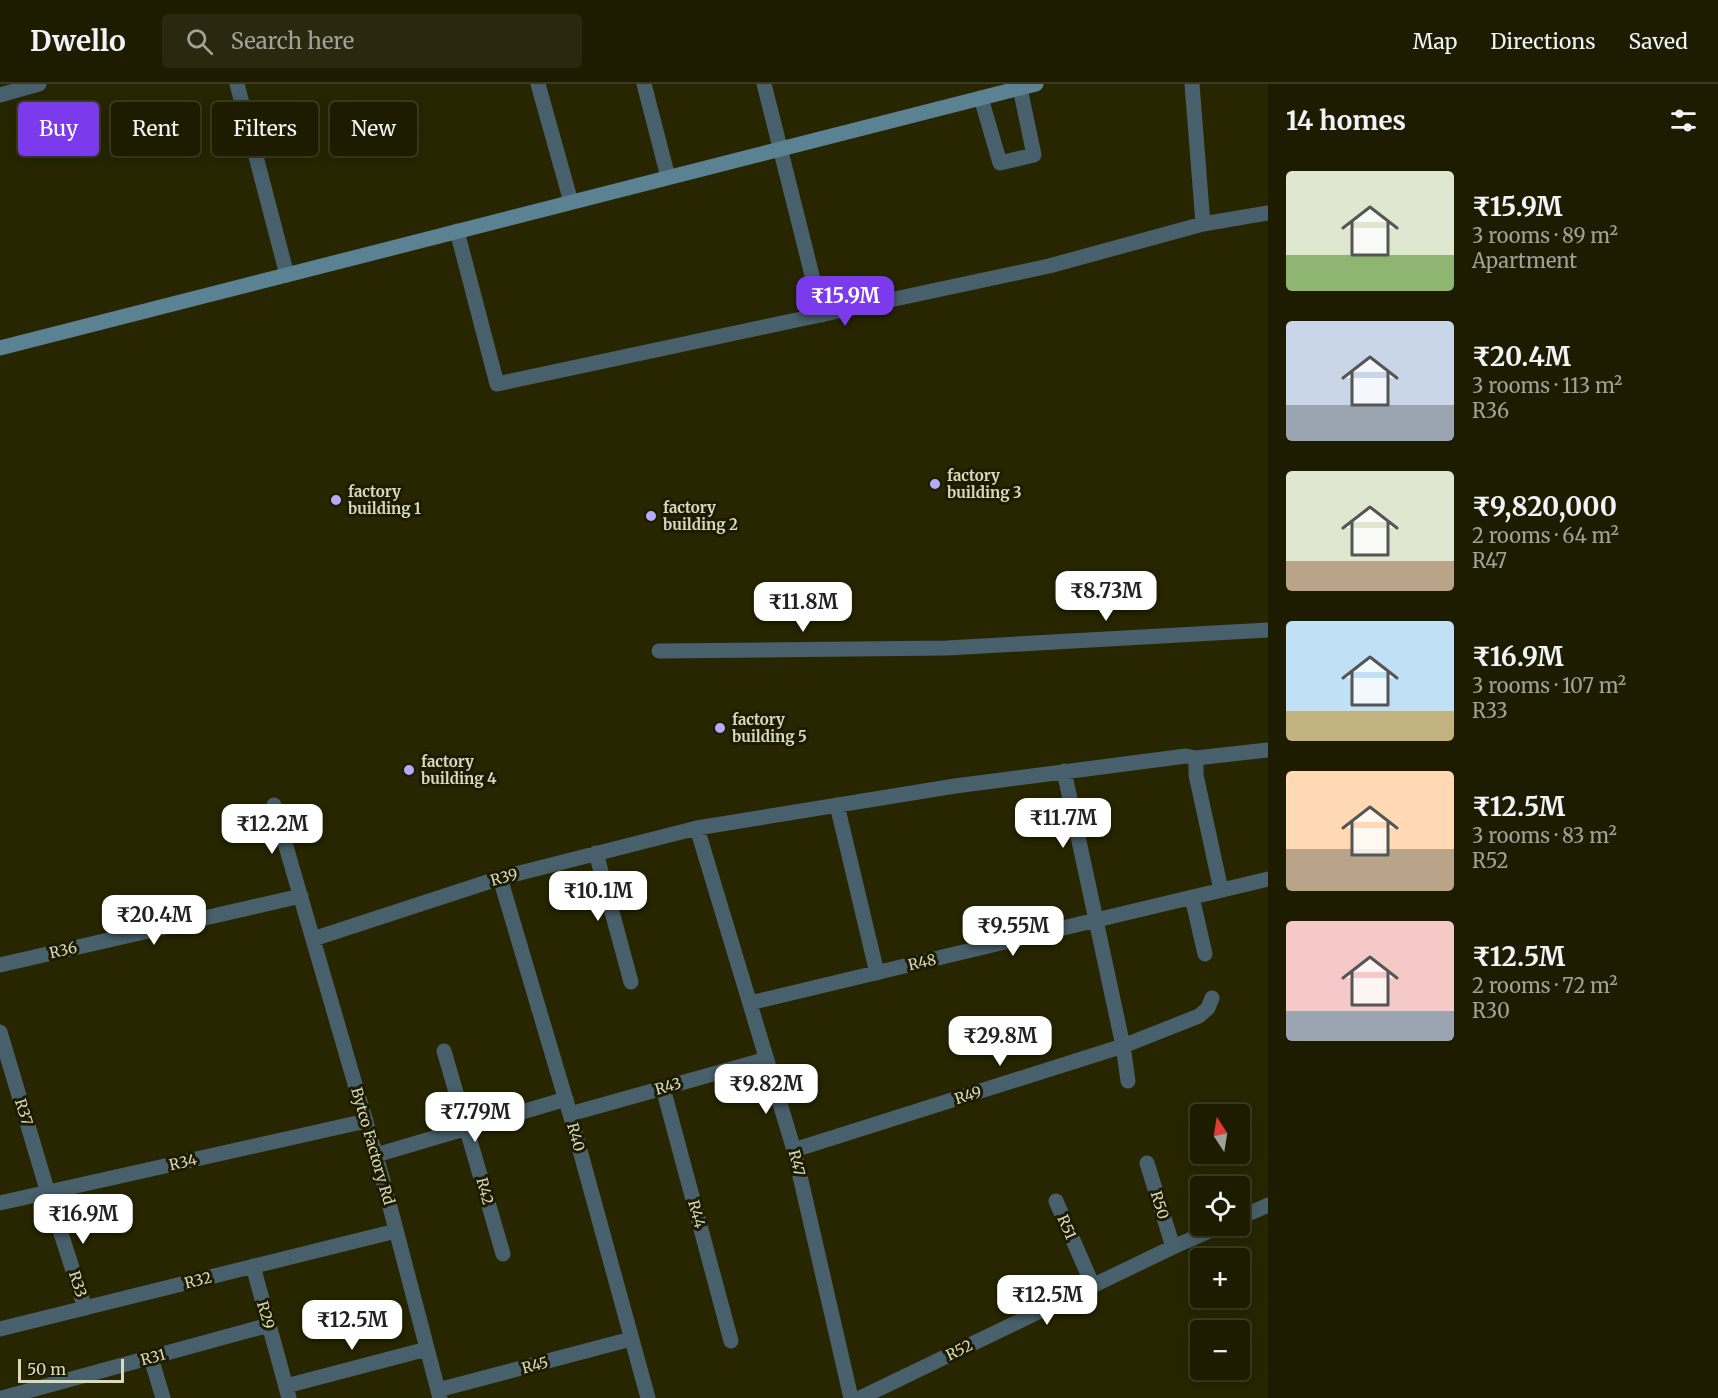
<!DOCTYPE html>
<meta charset="utf-8">
<style>
body{margin:0;font-family:Merriweather,serif;background:#2a290f;color:#f1f3f6;height:100vh;display:flex;flex-direction:column;font-size:22px;white-space:nowrap}
*{box-sizing:border-box;margin:0}
p{font-size:20px;color:#a0a199}
.icon{flex:none;width:33px;height:33px;fill:none;stroke:currentColor;stroke-width:2;stroke-linecap:round;stroke-linejoin:round}
.map{position:relative;flex:1;overflow:hidden}
.drawer{display:flex;flex-direction:column;background:#1d1c00;width:450px}
.drawer>*{flex:none}
.top-card{position:absolute;left:18px;top:18px;width:570px;height:54px;display:flex;gap:12px}
.needle{width:39px;rotate:348deg}
.buttons{position:absolute;left:1190px;top:1020px;display:grid;gap:12px}
.buttons a{display:grid;place-items:center;width:60px;height:60px;border-radius:6px;background:#1d1c00;box-shadow:0 3px 15px #0003,0 0 0 2px #3b3a22;font-size:30px}
.scale{position:absolute;left:18px;bottom:15px;width:106px;box-sizing:border-box;padding-left:6px;border:3px solid #d9d9bd;border-top:0;font-size:16px;line-height:21px;white-space:nowrap;color:#d9d9bd;-webkit-text-stroke:4px #1d1c02;paint-order:stroke}
.price{position:absolute;translate:-50% -51px;padding:0 14px;border-radius:12px;background:#fff;color:#222;font-size:20px;line-height:39px;filter:drop-shadow(0 2px 3px #0008)}
.price::after{content:'';position:absolute;left:50%;top:36px;width:18px;height:14px;margin-left:-9px;background:inherit;clip-path:polygon(0 0,100% 0,50% 100%)}
.price.on{background:#7c3aed;color:#fff}
ul{padding:0;list-style:none}
li{display:flex;align-items:center;gap:18px;height:150px;padding:0 18px}
li span{display:grid;place-items:center;flex:none;width:168px;height:120px;border-radius:6px;color:#555}
li>.icon{margin-inline-start:auto}
span .icon{width:72px;height:72px;fill:#fffc;stroke-width:1}
li b{font-size:26px}
h2{display:flex;justify-content:space-between;align-items:center;height:72px;padding:0 18px;font-size:26px}
.tag{padding:0 21px;border-radius:6px;background:#1d1c00;box-shadow:0 3px 15px #0003,0 0 0 2px #3b3a22;font-size:21px;line-height:54px}
.tag.on{background:#7c3aed;color:#fff}
header{display:flex;align-items:center;gap:36px;box-sizing:border-box;height:84px;padding:0 30px;background:#1d1c00;border-bottom:2px solid #3b3a22}
header strong{font-size:28px}
nav{display:flex;gap:33px;margin-inline-start:auto;font-size:21px}
.search{width:420px;height:54px;background:#2a290f;display:flex;align-items:center;gap:15px;box-sizing:border-box;padding:0 21px;border-radius:6px;color:#a0a199;font-size:22px}
main{display:flex;flex:1;min-height:0}
.map>svg:first-child{display:block}
</style>
<header>
<strong>Dwello</strong>
<div class="search"><svg class="icon" aria-label="search" viewBox="0 0 24 24"><circle cx="10" cy="10" r="6"/><path d="M15 15l6 6"/></svg>Search here</div>
<nav><a>Map</a><a>Directions</a><a>Saved</a></nav>
</header>
<main>
<div class="map">
<svg width="1268" height="1314" viewBox="0 0 1268 1314">
<rect width="100%" height="100%" fill="#272600"/>
<g fill="none" stroke-linecap="round" stroke-linejoin="round">
<!-- street -->
<path stroke="#48606b" stroke-width="15" d="M237,0L287,191
M538,0L571,118
M644,0L668,93
M764,0L822,231
M0,11L39,0
M981,14L1000,79L1034,71L1020,4
M1203,140L1268,129
M457,147L497,300L1049,182L1203,140L1192,0
M659,567L947,564L1268,546
M1196,674V691L1221,806
M274,721L384,1100L440,1314
M837,721L877,889
M697,744L794,1066L851,1314
M596,769L631,898
M500,794L570,1030L648,1314
M1192,813L1205,870
M313,855L500,794L697,744L955,702L1186,672L1196,674L1268,666
M0,881L301,812
M750,919L1268,795
M0,948L48,1109L85,1224
M444,967L503,1170
M1128,997L1123,962L1199,932L1208,924L1212,914
M663,1004L731,1257
M570,1030L767,975
M794,1066L1123,962L1064,687
M376,1071L566,1015
M1147,1079L1173,1163
M1056,1117L1093,1202
M0,1119L366,1037
M1239,1134L1268,1121
M253,1182L289,1314
M0,1245L396,1147
M151,1274L163,1314
M286,1302L427,1265
M438,1306L631,1255
M2,1314L269,1241
M860,1314L1173,1163L1221,1142"/>
<!-- secondary -->
<path stroke="#5b8293" stroke-width="15" d="M0,264L1036,0"/>
</g>
<!-- markers -->
<g fill="#b4acf9" stroke="#1d1c02" stroke-width="2">
<circle cx="935" cy="400" r="6"/>
<circle cx="336" cy="416" r="6"/>
<circle cx="651" cy="432" r="6"/>
<circle cx="720" cy="644" r="6"/>
<circle cx="409" cy="686" r="6"/>
</g>
<g text-anchor="middle" dominant-baseline="central" stroke-width="6" stroke-linejoin="round" paint-order="stroke">
<!-- poi labels -->
<g font-size="15" font-weight="bold" fill="#d9d9bd" stroke="#1d1c02" text-anchor="start">
<text x="947" y="391">factory<tspan x="947" dy="17">building 3</tspan></text>
<text x="348" y="407">factory<tspan x="348" dy="17">building 1</tspan></text>
<text x="663" y="423">factory<tspan x="663" dy="17">building 2</tspan></text>
<text x="732" y="635">factory<tspan x="732" dy="17">building 5</tspan></text>
<text x="421" y="677">factory<tspan x="421" dy="17">building 4</tspan></text>
</g>
<!-- street labels -->
<g font-size="15" fill="#d9d9bd" stroke="#1d1c02">
<text transform="translate(504 793) rotate(-16)">R39</text>
<text transform="translate(63 866) rotate(-13)">R36</text>
<text transform="translate(922 878) rotate(-13)">R48</text>
<text transform="translate(668 1002) rotate(-16)">R43</text>
<text transform="translate(968 1011) rotate(-18)">R49</text>
<text transform="translate(24 1028) rotate(73)">R37</text>
<text transform="translate(576 1053) rotate(75)">R40</text>
<text transform="translate(373 1062) rotate(74)">Bytco Factory Rd</text>
<text transform="translate(183 1078) rotate(-13)">R34</text>
<text transform="translate(797 1079) rotate(76)">R47</text>
<text transform="translate(485 1107) rotate(75)">R42</text>
<text transform="translate(1160 1121) rotate(73)">R50</text>
<text transform="translate(697 1130) rotate(75)">R44</text>
<text transform="translate(1067 1143) rotate(66)">R51</text>
<text transform="translate(198 1196) rotate(-14)">R32</text>
<text transform="translate(78 1200) rotate(72)">R33</text>
<text transform="translate(266 1231) rotate(74)">R29</text>
<text transform="translate(959 1266) rotate(-26)">R52</text>
<text transform="translate(153 1273) rotate(-15)">R31</text>
<text transform="translate(535 1281) rotate(-15)">R45</text>
</g>
</g>
</svg>
<div class="buttons">
<a><svg class="needle" viewBox="-14 -14 28 28"><path d="M0-13l5 13h-10z" fill="#e53935"/><path d="M0 13l5-13h-10z" fill="#a0a199"/></svg></a>
<a><svg class="icon" aria-label="locate" viewBox="0 0 24 24"><circle cx="12" cy="12" r="6"/><path d="M12 2v4M12 18v4M2 12h4M18 12h4"/></svg></a>
<a>+</a>
<a>−</a>
</div>
<div class="scale">50 m</div>
<b class="price on" style="left:845px;top:243px">₹15.9M</b>
<b class="price" style="left:1106px;top:538px">₹8.73M</b>
<b class="price" style="left:803px;top:549px">₹11.8M</b>
<b class="price" style="left:1063px;top:765px">₹11.7M</b>
<b class="price" style="left:272px;top:771px">₹12.2M</b>
<b class="price" style="left:598px;top:838px">₹10.1M</b>
<b class="price" style="left:154px;top:862px">₹20.4M</b>
<b class="price" style="left:1013px;top:873px">₹9.55M</b>
<b class="price" style="left:1000px;top:983px">₹29.8M</b>
<b class="price" style="left:766px;top:1031px">₹9.82M</b>
<b class="price" style="left:475px;top:1059px">₹7.79M</b>
<b class="price" style="left:83px;top:1161px">₹16.9M</b>
<b class="price" style="left:1047px;top:1242px">₹12.5M</b>
<b class="price" style="left:352px;top:1267px">₹12.5M</b>
<div class="top-card">
<a class="tag on">Buy</a>
<a class="tag">Rent</a>
<a class="tag">Filters</a>
<a class="tag">New</a>
</div>
</div>
<section class="drawer">
<h2>14 homes<svg class="icon" aria-label="filters" viewBox="0 0 24 24"><path d="M4 7h16M4 17h16"/><circle cx="9" cy="7" r="2"/><circle cx="15" cy="17" r="2"/></svg></h2>
<ul>
<li><span style="background:linear-gradient(#dfe7d0 70%,#8fb573 0)"><svg class="icon" aria-label="home" viewBox="0 0 24 24"><path d="M3 11l9-7 9 7M6 9v11h12V9"/></svg></span><div><b>₹15.9M</b><p>3 rooms · 89 m²</p><p>Apartment</p></div></li>
<li><span style="background:linear-gradient(#c9d6e8 70%,#9aa5b1 0)"><svg class="icon" aria-label="home" viewBox="0 0 24 24"><path d="M3 11l9-7 9 7M6 9v11h12V9"/></svg></span><div><b>₹20.4M</b><p>3 rooms · 113 m²</p><p>R36</p></div></li>
<li><span style="background:linear-gradient(#dfe7d0 75%,#b9a48a 0)"><svg class="icon" aria-label="home" viewBox="0 0 24 24"><path d="M3 11l9-7 9 7M6 9v11h12V9"/></svg></span><div><b>₹9,820,000</b><p>2 rooms · 64 m²</p><p>R47</p></div></li>
<li><span style="background:linear-gradient(#bfe0f5 75%,#c2b280 0)"><svg class="icon" aria-label="home" viewBox="0 0 24 24"><path d="M3 11l9-7 9 7M6 9v11h12V9"/></svg></span><div><b>₹16.9M</b><p>3 rooms · 107 m²</p><p>R33</p></div></li>
<li><span style="background:linear-gradient(#ffd9b3 65%,#b9a48a 0)"><svg class="icon" aria-label="home" viewBox="0 0 24 24"><path d="M3 11l9-7 9 7M6 9v11h12V9"/></svg></span><div><b>₹12.5M</b><p>3 rooms · 83 m²</p><p>R52</p></div></li>
<li><span style="background:linear-gradient(#f6c9c9 75%,#9aa5b1 0)"><svg class="icon" aria-label="home" viewBox="0 0 24 24"><path d="M3 11l9-7 9 7M6 9v11h12V9"/></svg></span><div><b>₹12.5M</b><p>2 rooms · 72 m²</p><p>R30</p></div></li>
</ul>
</section>
</main>
